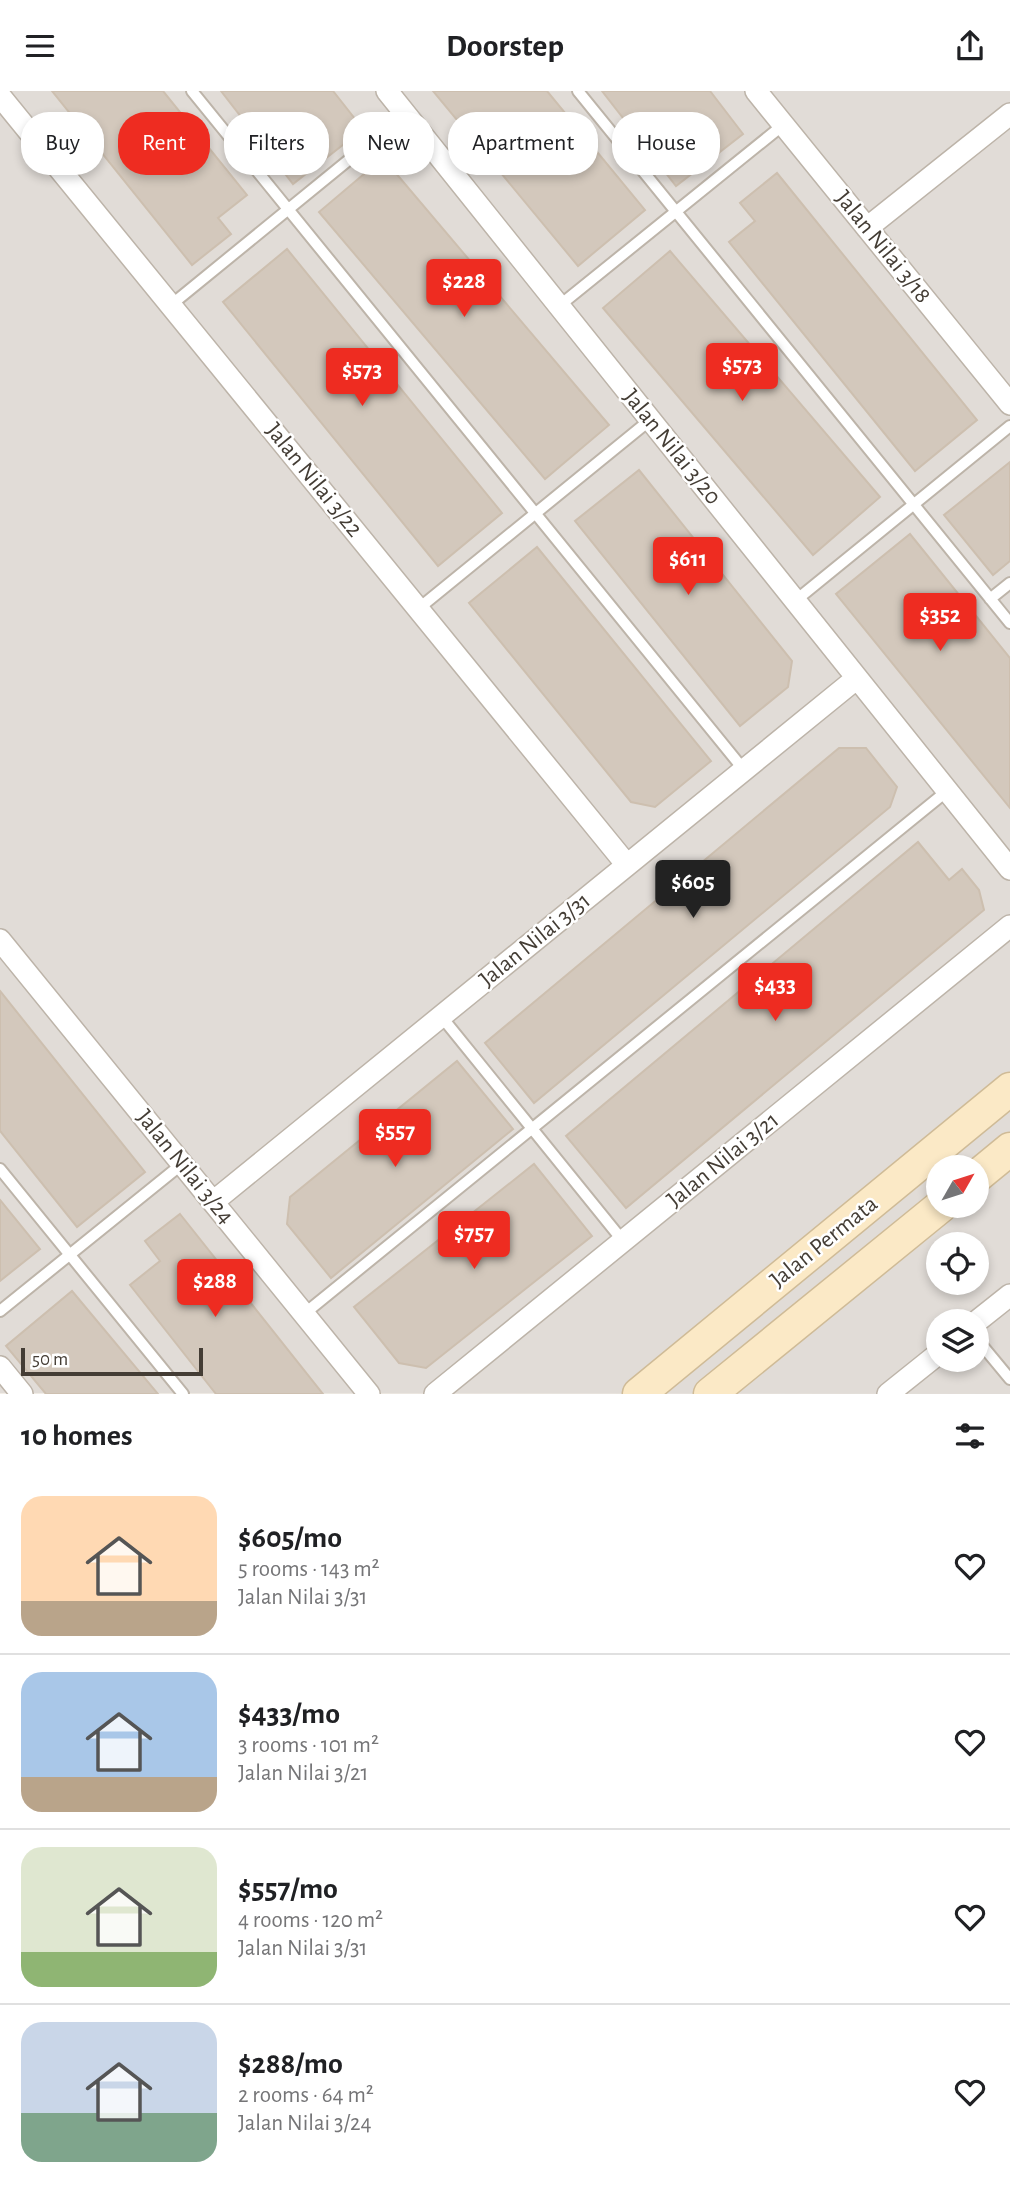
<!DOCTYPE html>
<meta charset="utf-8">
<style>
body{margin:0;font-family:"Alegreya Sans",sans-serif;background:#f2f2f2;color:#202124;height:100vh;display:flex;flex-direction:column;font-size:26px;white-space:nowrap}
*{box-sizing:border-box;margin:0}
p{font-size:23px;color:#757577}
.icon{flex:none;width:38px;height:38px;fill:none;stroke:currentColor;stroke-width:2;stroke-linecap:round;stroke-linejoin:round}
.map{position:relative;height:1303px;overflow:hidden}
.sheet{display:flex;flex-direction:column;background:#fff;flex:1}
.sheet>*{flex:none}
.banner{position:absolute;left:21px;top:21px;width:970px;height:63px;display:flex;gap:14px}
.needle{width:46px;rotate:51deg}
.buttons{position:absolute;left:926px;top:1064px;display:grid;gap:14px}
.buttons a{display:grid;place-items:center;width:63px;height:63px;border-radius:50%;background:#fff;box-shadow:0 4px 10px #0003;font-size:35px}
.scale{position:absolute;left:21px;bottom:18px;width:182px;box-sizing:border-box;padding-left:7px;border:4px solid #443d35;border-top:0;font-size:19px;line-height:24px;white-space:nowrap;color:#443d35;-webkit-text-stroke:5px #fff;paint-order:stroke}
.price{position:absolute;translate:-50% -60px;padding:0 16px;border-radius:7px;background:#ee2c21;color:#fff;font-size:23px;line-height:46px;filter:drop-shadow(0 2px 4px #0008)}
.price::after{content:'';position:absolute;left:50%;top:42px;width:21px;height:16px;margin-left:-10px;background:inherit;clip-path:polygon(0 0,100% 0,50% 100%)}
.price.current{background:#222;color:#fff}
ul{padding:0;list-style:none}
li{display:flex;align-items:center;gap:21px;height:175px;padding:0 21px}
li+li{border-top:2px solid #e0e0e0}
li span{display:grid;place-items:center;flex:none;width:196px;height:140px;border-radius:21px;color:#555}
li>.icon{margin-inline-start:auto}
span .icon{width:84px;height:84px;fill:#fffc;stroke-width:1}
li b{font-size:30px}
h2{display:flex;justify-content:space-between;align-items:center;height:84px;padding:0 21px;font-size:30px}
.chip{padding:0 24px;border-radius:28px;background:#fff;box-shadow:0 4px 10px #0003;font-size:24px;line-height:63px}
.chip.current{background:#ee2c21;color:#fff}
header{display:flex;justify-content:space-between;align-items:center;height:91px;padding:0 21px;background:#fff;font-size:32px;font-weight:600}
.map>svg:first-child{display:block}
</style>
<header><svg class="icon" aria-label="menu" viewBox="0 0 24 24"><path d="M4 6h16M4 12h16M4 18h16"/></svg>Doorstep<svg class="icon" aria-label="share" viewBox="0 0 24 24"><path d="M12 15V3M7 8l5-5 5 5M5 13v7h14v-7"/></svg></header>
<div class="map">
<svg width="1010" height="1303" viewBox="0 0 1010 1303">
<rect width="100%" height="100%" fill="#f2ede6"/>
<!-- industrial -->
<path fill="#e1dcd7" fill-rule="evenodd" d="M0,0H1010V1303L0,1302ZM938,1076H976V1115H938ZM938,1153H976V1192H938ZM938,1230H976V1269H938Z"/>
<!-- building -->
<path fill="#d3c8bc" stroke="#cdbfaf" stroke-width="2" d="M52,0H163L247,104L218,127L231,143L192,174Z
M221,0H333L363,38L293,93Z
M433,0H547L645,119L578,175Z
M602,0H710L743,43L676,95Z
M383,67L609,334L545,388L319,121Z
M777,82L977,329L915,380L729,151L755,130L740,112Z
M287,158L502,422L438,475L223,211Z
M670,160L880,406L813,464L603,217Z
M1010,371V470L993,484L944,424Z
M639,379L792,570L788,596L740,635L575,430Z
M910,443L1010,567V717L836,503Z
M537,456L711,670L655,716L631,711L469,512Z
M839,657H866L897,696L890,716L534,1012L485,952Z
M918,751L949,789L962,778L979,799L984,819L626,1117L566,1045Z
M0,900L145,1081L77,1136L0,1040Z
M457,970L513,1038L331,1187L287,1133L290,1106Z
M534,1073L592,1145L426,1277L399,1272L354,1216Z
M0,1109L40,1158L0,1190Z
M180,1123L323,1303H216L130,1194L160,1170L145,1150Z
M72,1200L158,1303H46L6,1255Z"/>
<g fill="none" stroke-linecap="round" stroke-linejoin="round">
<defs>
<path id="lane" d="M192,0L744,679
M578,0L1010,532
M171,214L405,23
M559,215L783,34
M990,508L1010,492
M795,510L1010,335
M418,518L650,329
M441,925L623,1150
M0,1078L183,1303
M0,1220L182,1073
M304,1223L947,700
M976,1247L1010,1288"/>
<path id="street" d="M387,0L1010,778
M756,0L1010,313
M0,5L627,774
M867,137L1010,23
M0,849L369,1303
M213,1111L857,587
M976,1231L1010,1204
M0,1276L22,1303
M435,1303L1010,835
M888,1303L938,1263"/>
<path id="secondary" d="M976,1086L1010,1058
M639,1303L1010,998
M710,1303L941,1115"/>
</defs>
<!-- lane casing -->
<use href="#lane" stroke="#bdb4a9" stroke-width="14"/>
<!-- street casing -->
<use href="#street" stroke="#bdb4a9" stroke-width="24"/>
<!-- secondary casing -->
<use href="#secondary" stroke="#cfbb97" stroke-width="35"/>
<!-- lane -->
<use href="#lane" stroke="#fff" stroke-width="10"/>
<!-- street -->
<use href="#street" stroke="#fff" stroke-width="21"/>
<!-- secondary -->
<use href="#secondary" stroke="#fbe9c6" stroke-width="32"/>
</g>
<g text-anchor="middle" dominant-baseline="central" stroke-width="5" stroke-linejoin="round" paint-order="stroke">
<!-- street labels -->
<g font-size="24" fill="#443d35" stroke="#fff">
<text transform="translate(883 156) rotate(51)">Jalan Nilai 3/18</text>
<text transform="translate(672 356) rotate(51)">Jalan Nilai 3/20</text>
<text transform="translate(314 389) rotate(51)">Jalan Nilai 3/22</text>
<text transform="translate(535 849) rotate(-39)">Jalan Nilai 3/31</text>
<text transform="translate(723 1069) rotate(-39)">Jalan Nilai 3/21</text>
<text transform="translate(185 1076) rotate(51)">Jalan Nilai 3/24</text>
<text transform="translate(824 1151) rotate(-39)">Jalan Permata</text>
</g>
</g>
</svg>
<div class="buttons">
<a><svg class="needle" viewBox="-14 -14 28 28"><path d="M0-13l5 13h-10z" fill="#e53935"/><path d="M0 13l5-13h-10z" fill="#757577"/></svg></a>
<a><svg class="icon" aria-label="locate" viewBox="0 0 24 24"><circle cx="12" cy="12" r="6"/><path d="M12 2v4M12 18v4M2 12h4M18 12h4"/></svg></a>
<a><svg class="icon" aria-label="layers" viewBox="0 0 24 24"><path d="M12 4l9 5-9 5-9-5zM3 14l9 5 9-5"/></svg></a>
</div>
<div class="scale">50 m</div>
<b class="price" style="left:464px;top:228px">$228</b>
<b class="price" style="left:742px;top:312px">$573</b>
<b class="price" style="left:362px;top:317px">$573</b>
<b class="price" style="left:688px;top:506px">$611</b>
<b class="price" style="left:940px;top:562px">$352</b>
<b class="price current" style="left:693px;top:829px">$605</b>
<b class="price" style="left:775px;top:932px">$433</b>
<b class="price" style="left:395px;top:1078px">$557</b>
<b class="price" style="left:474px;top:1180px">$757</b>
<b class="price" style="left:215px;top:1228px">$288</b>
<div class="banner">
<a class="chip">Buy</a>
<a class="chip current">Rent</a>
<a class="chip">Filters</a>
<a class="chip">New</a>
<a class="chip">Apartment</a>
<a class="chip">House</a>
</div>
</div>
<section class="sheet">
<h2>10 homes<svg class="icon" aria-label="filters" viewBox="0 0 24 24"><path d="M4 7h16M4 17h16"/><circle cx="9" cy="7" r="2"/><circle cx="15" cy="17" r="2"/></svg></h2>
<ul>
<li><span style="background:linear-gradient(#ffd9b3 75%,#b9a48a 0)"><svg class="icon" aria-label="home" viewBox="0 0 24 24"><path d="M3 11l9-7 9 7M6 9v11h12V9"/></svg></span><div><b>$605/mo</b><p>5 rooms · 143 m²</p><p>Jalan Nilai 3/31</p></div><svg class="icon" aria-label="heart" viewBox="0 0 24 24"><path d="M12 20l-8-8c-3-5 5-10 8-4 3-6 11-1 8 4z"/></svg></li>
<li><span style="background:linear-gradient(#a9c7e8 75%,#b9a48a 0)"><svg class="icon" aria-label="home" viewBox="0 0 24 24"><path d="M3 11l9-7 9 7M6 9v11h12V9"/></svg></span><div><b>$433/mo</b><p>3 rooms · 101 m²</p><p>Jalan Nilai 3/21</p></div><svg class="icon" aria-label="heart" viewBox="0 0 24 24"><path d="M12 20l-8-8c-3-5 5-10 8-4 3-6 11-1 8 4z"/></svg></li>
<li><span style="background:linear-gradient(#dfe7d0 75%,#8fb573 0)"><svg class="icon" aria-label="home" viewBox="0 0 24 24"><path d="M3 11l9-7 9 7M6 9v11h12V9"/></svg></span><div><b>$557/mo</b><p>4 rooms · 120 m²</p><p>Jalan Nilai 3/31</p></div><svg class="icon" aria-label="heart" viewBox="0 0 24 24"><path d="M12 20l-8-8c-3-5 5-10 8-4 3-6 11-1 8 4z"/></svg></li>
<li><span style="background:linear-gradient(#c9d6e8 65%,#7fa58c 0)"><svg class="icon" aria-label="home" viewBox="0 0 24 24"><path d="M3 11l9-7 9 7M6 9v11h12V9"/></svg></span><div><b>$288/mo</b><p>2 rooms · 64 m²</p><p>Jalan Nilai 3/24</p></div><svg class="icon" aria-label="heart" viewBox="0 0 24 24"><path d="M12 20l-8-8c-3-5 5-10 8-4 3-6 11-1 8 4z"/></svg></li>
</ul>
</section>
